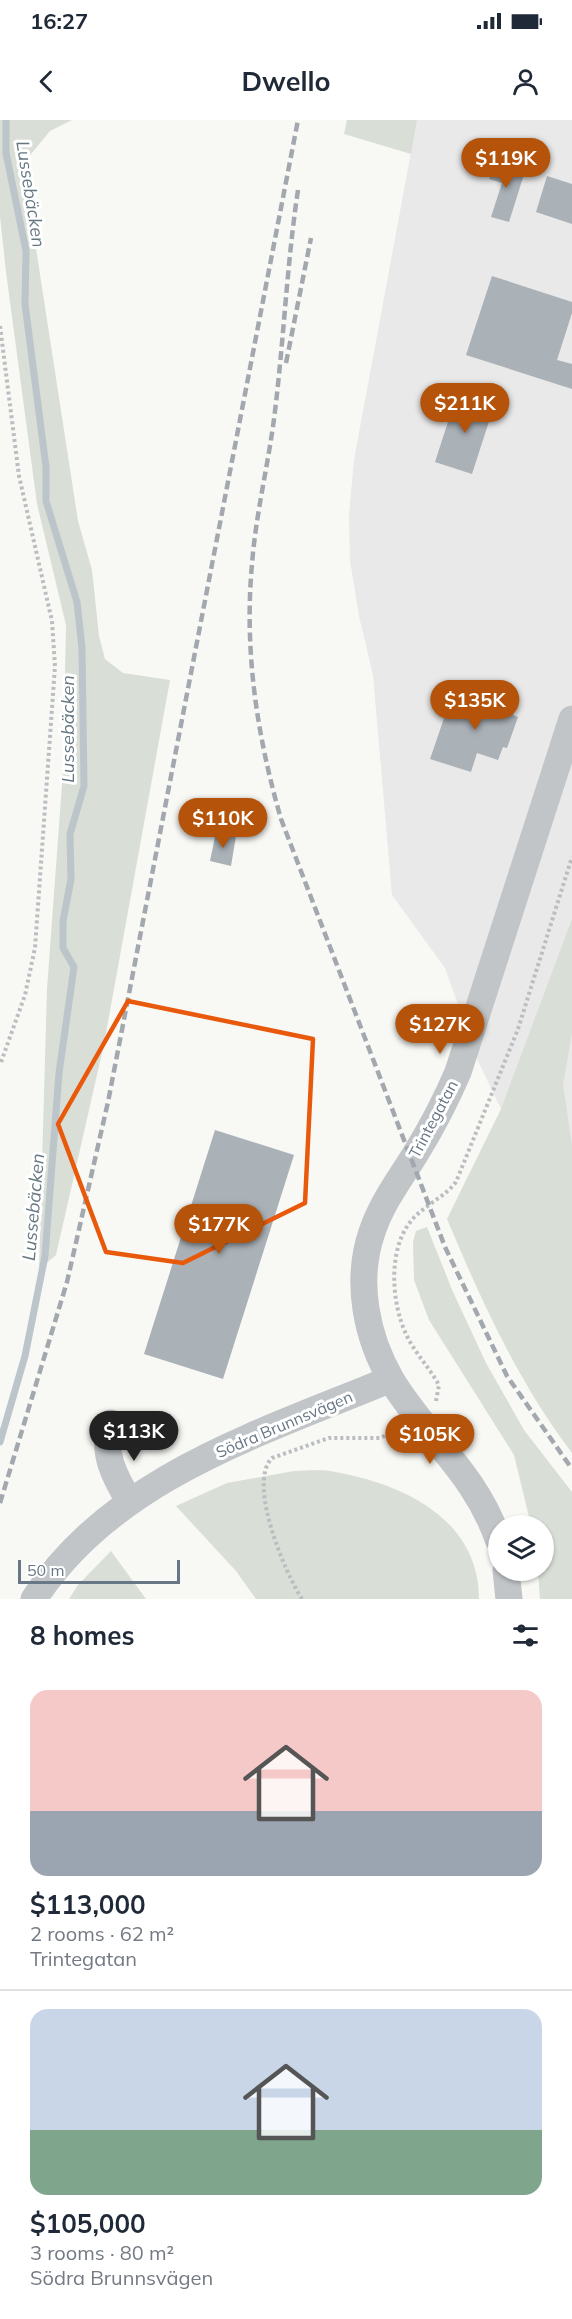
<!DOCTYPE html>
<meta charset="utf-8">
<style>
body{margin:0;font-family:Mulish,sans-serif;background:#f6f6f7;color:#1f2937;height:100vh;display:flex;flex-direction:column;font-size:22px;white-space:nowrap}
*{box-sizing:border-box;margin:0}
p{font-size:20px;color:#747a83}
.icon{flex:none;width:33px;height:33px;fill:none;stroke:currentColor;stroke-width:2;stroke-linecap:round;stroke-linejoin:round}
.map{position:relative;height:1479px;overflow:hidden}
.drawer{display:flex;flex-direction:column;background:#fff;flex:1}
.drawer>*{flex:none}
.buttons{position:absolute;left:488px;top:1395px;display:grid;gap:12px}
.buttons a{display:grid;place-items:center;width:66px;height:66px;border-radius:50%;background:#fff;box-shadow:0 2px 4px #0004;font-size:30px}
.scale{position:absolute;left:18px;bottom:15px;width:162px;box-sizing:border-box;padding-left:6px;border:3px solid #687785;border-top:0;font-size:16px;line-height:21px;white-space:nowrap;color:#687785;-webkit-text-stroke:4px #fff;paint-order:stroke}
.price{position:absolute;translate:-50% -51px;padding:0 14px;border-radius:21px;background:#b45309;color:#fff;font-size:20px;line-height:39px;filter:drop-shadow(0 2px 3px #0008)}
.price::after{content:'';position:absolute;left:50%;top:36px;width:18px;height:14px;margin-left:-9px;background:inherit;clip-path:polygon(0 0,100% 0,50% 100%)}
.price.on{background:#222;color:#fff}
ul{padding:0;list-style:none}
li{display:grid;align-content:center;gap:12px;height:318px;padding:0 30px}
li+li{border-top:2px solid #e0e1e3}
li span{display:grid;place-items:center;height:186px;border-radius:18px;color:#555}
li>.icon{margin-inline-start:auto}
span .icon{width:108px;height:108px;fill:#fffc;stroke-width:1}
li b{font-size:26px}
h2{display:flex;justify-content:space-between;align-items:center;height:72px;padding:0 30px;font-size:26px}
.status{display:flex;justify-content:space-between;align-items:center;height:42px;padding:0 30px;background:#fff;direction:ltr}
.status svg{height:16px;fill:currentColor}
header{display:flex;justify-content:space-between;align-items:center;height:78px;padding:0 30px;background:#fff;font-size:27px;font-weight:700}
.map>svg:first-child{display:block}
</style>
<div class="status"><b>16:27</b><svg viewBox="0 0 49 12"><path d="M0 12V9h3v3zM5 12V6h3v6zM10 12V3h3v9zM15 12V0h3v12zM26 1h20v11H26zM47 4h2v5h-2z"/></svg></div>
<header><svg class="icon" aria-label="back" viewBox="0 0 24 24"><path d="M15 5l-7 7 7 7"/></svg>Dwello<svg class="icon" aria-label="person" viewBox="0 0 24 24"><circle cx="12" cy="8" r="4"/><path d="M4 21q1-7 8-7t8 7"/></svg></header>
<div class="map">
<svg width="572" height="1479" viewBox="0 0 572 1479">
<rect width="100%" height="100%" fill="#f8f8f5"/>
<!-- built -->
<path fill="#e8e9e8" d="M417,0H572V1115L510,1008L478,941L445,848L392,775L373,555L359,496L350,440L349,395L354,340Z"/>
<!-- green -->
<path fill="#d9ded6" d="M0,0H72L50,11L27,39L29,83L78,401L92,450L99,516L105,539L123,553L170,560L104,924L56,1135L39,1150L47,869L63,651L66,505L37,384L6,152L0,96Z
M347,0H417L411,34L344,14Z
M572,799V913L563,965L572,1025V1333C518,1262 481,1180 447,1099L501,989Z
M427,1107L453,1172L486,1243L524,1310L572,1372V1479H540L538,1451L543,1450V1406L531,1405L514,1335L429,1200L414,1160L413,1122L416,1111Z
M294,1351C307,1351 322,1349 335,1352C403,1364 479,1399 479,1479H256L236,1451L176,1386L227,1363Z
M111,1431L146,1479H69L78,1465Z"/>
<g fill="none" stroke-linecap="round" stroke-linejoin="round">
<!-- stream -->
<path stroke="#bbc5ca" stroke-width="7" d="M0,1322L25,1236L45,1136L59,953L74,847L63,828V801L71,759L70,714L84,666L82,528L77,482L46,381V347L25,184L26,131L6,33V0"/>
</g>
<!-- building -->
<path fill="#aab1b7" d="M495,41L525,51L509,102L491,97L502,63L489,59Z
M547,56L572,64V104L536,92Z
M492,156L572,182V193L557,240L572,244V269L466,235Z
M457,274L494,286L472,354L435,342Z
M491,573L518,582L513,595L518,597L507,628L503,627L498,640L477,633L471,652L430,639L451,578L476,586L480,577L489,580Z
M216,712L236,716L231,746L210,741Z
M215,1010L294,1035L223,1259L144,1234Z"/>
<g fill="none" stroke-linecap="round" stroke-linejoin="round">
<!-- path -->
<path stroke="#bbbec0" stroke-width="4" stroke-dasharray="3 3" stroke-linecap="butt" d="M0,206L19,356L52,501L55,546L35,828L25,875L0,945
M436,1281L439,1265C429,1247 414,1232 406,1214C392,1184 388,1134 408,1105C420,1087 443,1079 456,1062L518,909L572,737
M302,1479C285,1453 247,1363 272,1338L329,1318H380L399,1309"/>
<!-- minor -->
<path stroke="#c1c5c8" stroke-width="27" d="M111,1303C101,1332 115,1358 130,1382
M498,1419C475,1353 427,1318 392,1261C366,1217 355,1161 372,1112C382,1082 400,1059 416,1033C432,1007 446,980 458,952L572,599
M506,1450L509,1479
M34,1479C113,1357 264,1312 391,1259"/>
<!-- rail -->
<path stroke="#a2a8ae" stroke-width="4.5" stroke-dasharray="9 4.5" stroke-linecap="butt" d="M298,70C287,143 284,217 275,291C269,342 256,392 252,444C244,531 257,616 281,699L445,1127L507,1256L572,1349
M286,243L311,118
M0,1383L67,1162L108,982L298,0"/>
</g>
<!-- marked area -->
<path fill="none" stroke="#e8590c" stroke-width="4.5" stroke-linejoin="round" d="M128,881L313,919L305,1083L183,1143L106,1132L58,1004Z"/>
<g text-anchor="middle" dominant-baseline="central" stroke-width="6" stroke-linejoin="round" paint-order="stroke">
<!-- street labels -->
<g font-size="16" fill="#687785" stroke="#fff">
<text transform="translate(433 999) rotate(-62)">Trintegatan</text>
<text transform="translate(284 1304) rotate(-23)">Södra Brunnsvägen</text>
</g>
<!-- water labels -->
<g font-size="18" font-style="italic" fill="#647780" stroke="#fff">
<text transform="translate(31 74) rotate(81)">Lussebäcken</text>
<text transform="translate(67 609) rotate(-90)">Lussebäcken</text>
<text transform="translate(33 1087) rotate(-85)">Lussebäcken</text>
</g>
</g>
</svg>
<div class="buttons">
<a><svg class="icon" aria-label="layers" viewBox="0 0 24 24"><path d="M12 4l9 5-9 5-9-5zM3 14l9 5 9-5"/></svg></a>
</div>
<div class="scale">50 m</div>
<b class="price" style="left:506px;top:69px">$119K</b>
<b class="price" style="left:465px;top:314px">$211K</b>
<b class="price" style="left:475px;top:611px">$135K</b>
<b class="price" style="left:223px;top:729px">$110K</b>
<b class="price" style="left:440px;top:935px">$127K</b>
<b class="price" style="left:219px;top:1135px">$177K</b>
<b class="price on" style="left:134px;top:1342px">$113K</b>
<b class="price" style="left:430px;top:1345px">$105K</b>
</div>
<section class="drawer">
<h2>8 homes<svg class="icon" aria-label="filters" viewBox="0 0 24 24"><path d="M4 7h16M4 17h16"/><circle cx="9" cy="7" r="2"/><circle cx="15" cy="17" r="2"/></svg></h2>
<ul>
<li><span style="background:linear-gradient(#f6c9c9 65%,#9aa5b1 0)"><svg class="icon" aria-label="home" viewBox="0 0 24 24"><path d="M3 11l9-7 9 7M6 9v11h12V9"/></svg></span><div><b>$113,000</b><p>2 rooms · 62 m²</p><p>Trintegatan</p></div></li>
<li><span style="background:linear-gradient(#c9d6e8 65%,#7fa58c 0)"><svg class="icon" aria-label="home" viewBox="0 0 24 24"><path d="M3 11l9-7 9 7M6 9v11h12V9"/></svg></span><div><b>$105,000</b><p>3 rooms · 80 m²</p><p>Södra Brunnsvägen</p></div></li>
</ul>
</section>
